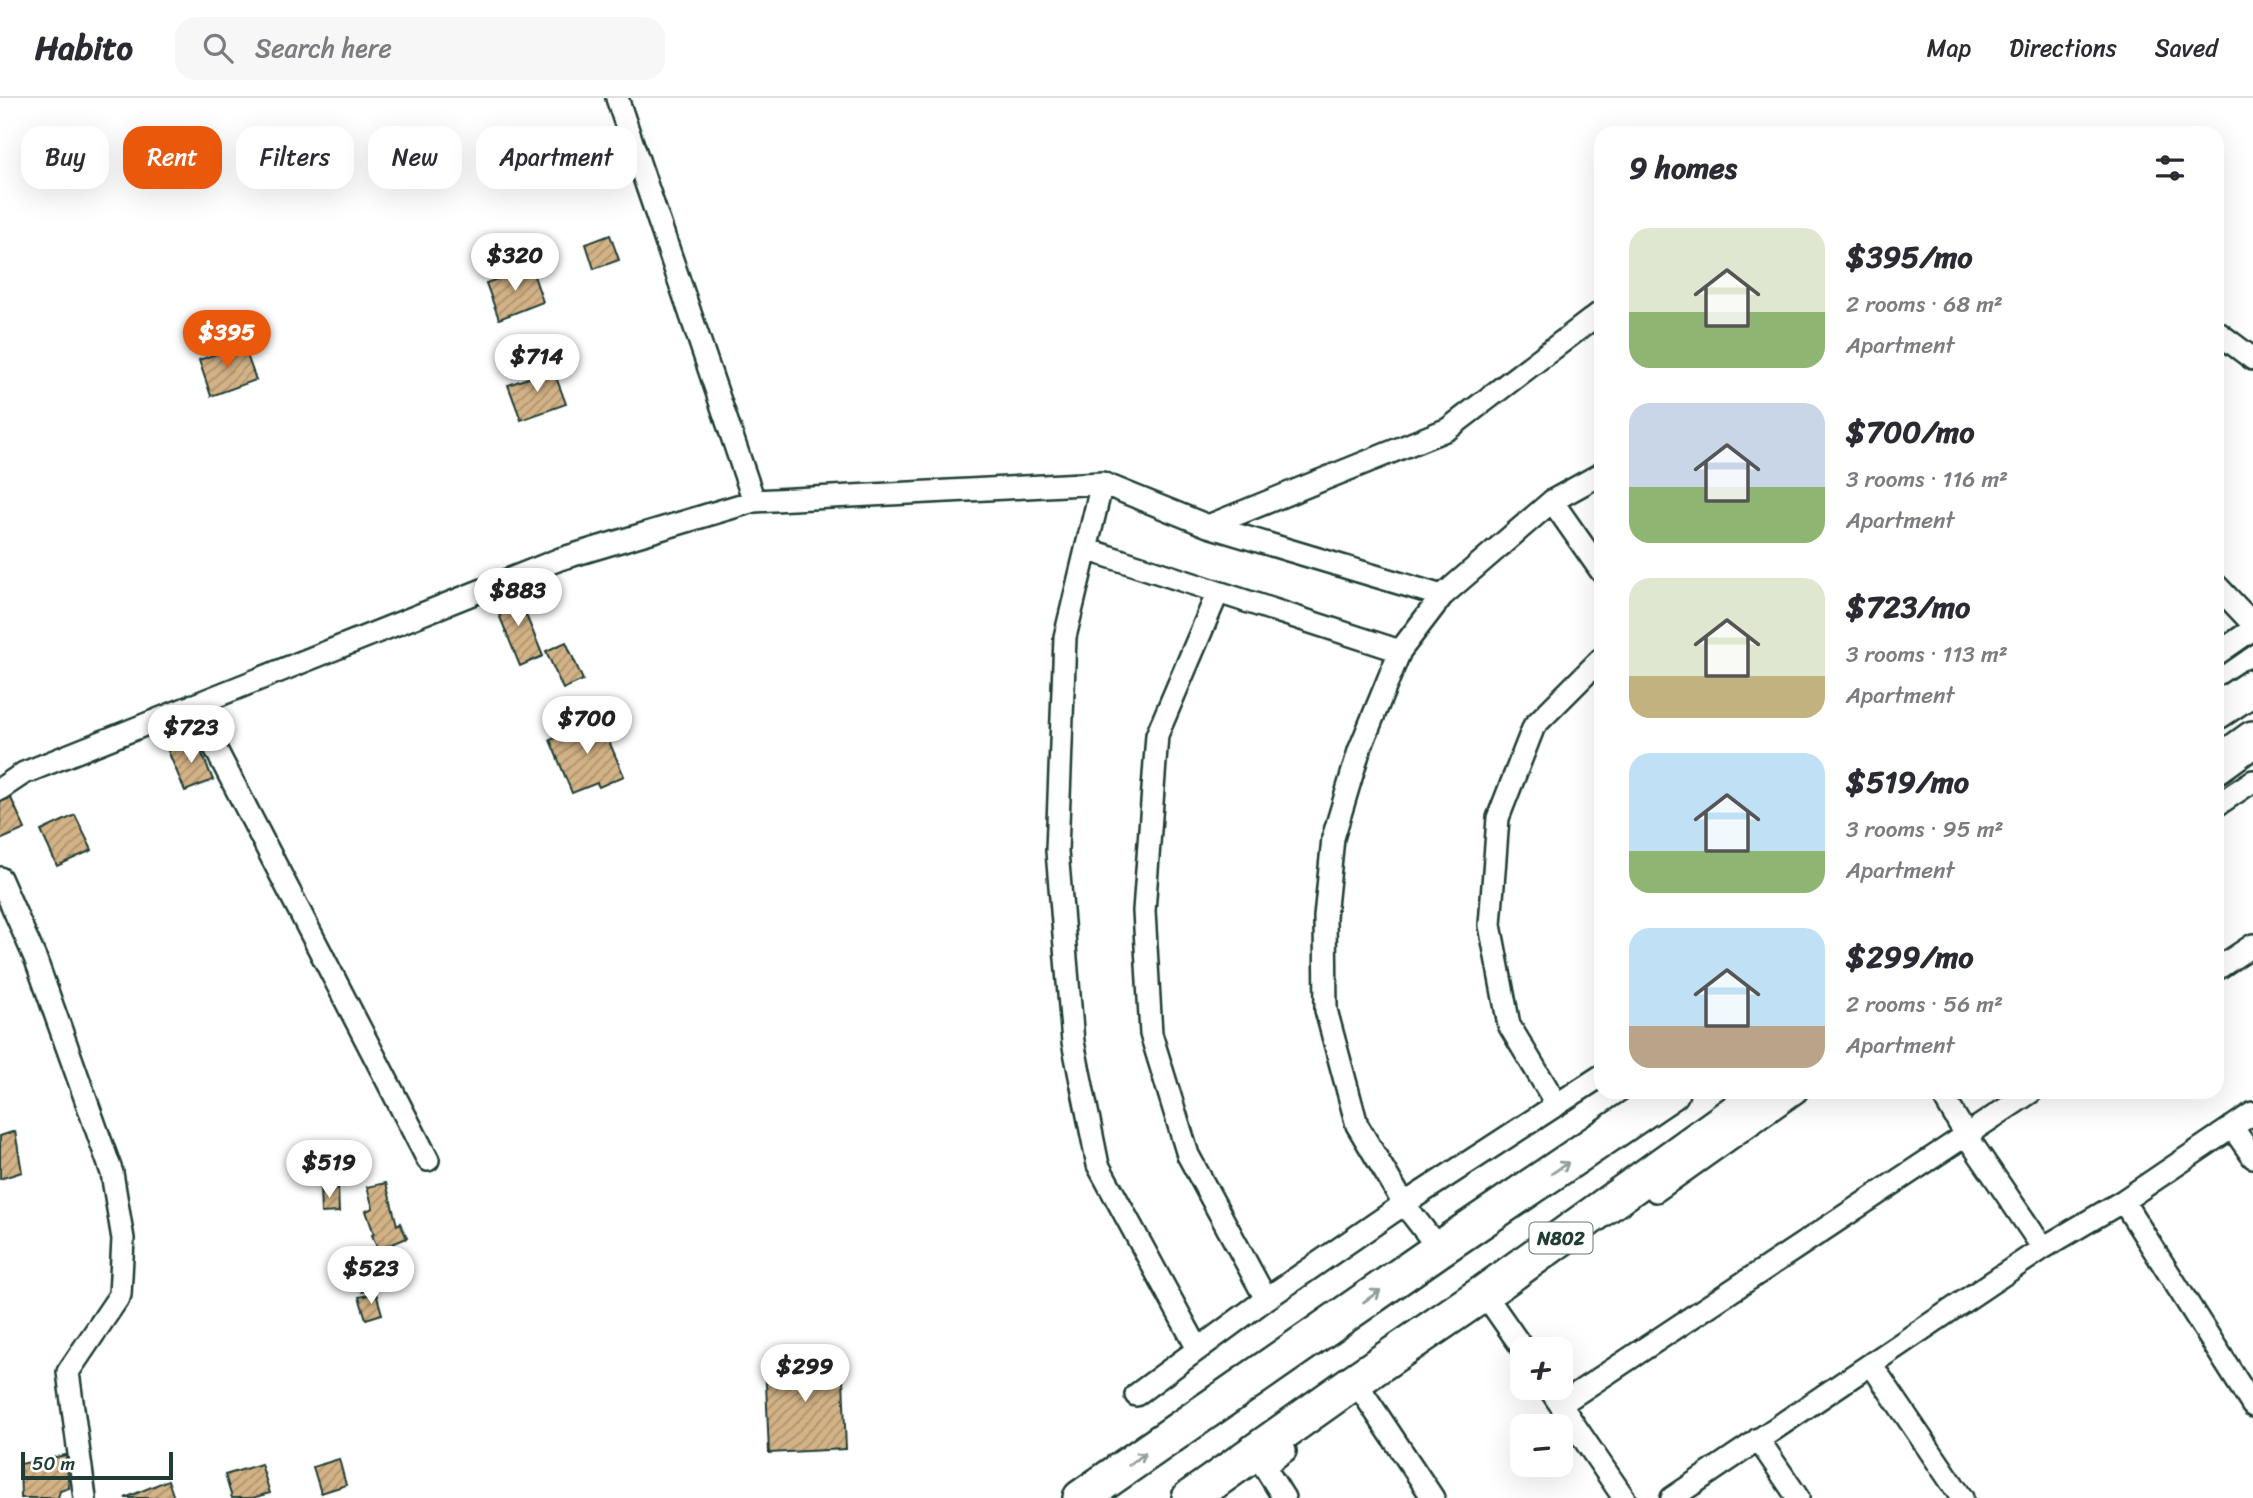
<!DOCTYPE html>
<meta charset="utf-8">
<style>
body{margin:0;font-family:Sriracha,sans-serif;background:#f7f7f7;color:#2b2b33;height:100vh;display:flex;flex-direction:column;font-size:26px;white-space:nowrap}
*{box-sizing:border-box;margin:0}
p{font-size:23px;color:#7c7c81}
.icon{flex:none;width:38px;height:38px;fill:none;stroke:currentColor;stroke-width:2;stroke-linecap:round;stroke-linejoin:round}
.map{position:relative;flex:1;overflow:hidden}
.details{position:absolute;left:1594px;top:28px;width:630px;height:973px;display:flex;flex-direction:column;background:#fff;border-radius:21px;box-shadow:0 7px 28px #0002}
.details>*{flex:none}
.top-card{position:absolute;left:21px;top:28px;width:665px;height:63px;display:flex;gap:14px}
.buttons{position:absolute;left:1510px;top:1239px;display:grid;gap:14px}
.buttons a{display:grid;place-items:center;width:63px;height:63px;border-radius:14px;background:#fff;box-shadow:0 7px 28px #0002;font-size:35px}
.scale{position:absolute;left:21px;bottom:18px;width:152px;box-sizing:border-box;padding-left:7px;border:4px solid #1f3d34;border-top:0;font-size:19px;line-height:24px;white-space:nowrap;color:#1f3d34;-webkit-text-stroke:5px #fff;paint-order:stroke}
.price{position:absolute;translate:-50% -60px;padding:0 16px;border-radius:24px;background:#fff;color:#222;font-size:23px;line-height:46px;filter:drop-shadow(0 2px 4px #0008)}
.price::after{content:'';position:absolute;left:50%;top:42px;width:21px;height:16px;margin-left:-10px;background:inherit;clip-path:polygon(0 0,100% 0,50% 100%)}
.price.current{background:#ea580c;color:#fff}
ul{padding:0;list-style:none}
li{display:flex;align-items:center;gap:21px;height:175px;padding:0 35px}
li span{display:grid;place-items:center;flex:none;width:196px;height:140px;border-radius:21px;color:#555}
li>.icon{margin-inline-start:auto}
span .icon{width:84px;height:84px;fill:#fffc;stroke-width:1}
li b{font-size:30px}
h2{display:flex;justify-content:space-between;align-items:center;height:84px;padding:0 35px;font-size:30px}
.pill{padding:0 24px;border-radius:21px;background:#fff;box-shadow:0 7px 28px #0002;font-size:24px;line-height:63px}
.pill.current{background:#ea580c;color:#fff}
header{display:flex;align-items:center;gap:42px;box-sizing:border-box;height:98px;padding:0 35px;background:#fff;border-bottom:2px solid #e1e1e2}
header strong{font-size:33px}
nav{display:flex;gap:38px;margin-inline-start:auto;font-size:24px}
.search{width:490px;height:63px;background:#f7f7f7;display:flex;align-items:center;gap:18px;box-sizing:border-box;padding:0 24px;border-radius:21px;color:#7c7c81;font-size:26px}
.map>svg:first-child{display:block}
</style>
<header>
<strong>Habito</strong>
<div class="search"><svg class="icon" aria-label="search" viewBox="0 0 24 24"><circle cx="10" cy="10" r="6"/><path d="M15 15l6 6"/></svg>Search here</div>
<nav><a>Map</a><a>Directions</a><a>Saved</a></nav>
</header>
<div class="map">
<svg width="2253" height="1400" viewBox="0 0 2253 1400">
<defs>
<pattern id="building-hatch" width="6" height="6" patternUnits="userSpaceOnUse" patternTransform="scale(1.75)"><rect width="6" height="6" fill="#d3b286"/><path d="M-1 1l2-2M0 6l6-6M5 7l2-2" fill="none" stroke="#ab926e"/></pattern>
</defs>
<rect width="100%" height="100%" fill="#fff"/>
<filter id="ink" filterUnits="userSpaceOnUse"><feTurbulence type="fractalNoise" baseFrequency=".0143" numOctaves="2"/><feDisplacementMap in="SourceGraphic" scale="14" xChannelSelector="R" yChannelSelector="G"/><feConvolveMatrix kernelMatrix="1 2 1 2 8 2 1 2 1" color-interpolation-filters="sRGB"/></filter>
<g filter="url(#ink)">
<!-- building -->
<path fill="url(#building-hatch)" stroke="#1f3d34" stroke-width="2" d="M610,137L619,162L594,171L586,146Z
M531,169L543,204L499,221L486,185Z
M243,246L256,282L211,298L199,262Z
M553,271L566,306L521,322L508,287Z
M516,493L543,558L520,568L493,502Z
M566,544L583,582L563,591L546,553Z
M598,618L624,678L599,689L597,685L572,695L550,642L574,632L573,629Z
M196,641L213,682L185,693L168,653Z
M11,700L25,731L0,742V704Z
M75,717L92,752L57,768L41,733Z
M15,1033L22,1074L0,1081V1038Z
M386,1085L397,1127L400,1125L407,1140L378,1152L372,1137L374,1136L366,1113L373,1110L367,1089Z
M320,1089H338L339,1114L321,1115Z
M374,1173L379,1189L362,1194L357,1178Z
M376,1195L382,1216L366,1221L359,1199Z
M842,1258L846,1351L769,1355L765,1262Z
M66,1357L69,1390L60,1393L58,1400H21L20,1366Z
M339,1361L346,1387L321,1395L313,1369Z
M261,1366L270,1395L252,1400H232L225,1377Z
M168,1382L174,1400H125Z"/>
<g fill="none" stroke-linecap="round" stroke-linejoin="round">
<defs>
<path id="minor" d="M617,0L754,403
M2217,234L2253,261
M1102,385L1065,539L1057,753L1073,944L1098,1067L1198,1251
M1552,403L1601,473
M1208,428L1442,498
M1086,451L1218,494
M2217,488L2253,526
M2217,556L2253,531
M193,607L428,1062
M0,691L24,675L560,461L754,403L1102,385L1208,428L1448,331L1601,214
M2217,707L2253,683
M0,780L36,862L112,1075L123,1141L120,1197L68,1274L85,1400
M2217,871L2253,847
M1941,994L1966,1037L2043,1150
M1557,1007L1509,927L1490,827L1498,720L1534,628L1601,561
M2232,1029L2253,1059
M1656,1093L1796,994
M2123,1103L2253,1308
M1439,1151L1404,1106L1357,1027L1326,912L1325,819L1333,740L1359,653L1400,553L1442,498L1552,403L1601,376
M1484,1195L1523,1251
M1266,1201L1188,1057L1151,936L1144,813L1157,637L1218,494L1400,553
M1871,1266L1962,1400
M1355,1283L1433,1400
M1549,1290L1624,1400
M1136,1297L1266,1201L1404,1106L1601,978
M1561,1306L2031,994
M1758,1341L1798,1400
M1284,1400L1264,1368L1285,1353
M1672,1400L2043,1150L2123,1103L2253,1015"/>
<path id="trunk" d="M2217,613L2253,589
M2217,667L2253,641
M1081,1400L1439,1151L1671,994
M1190,1400L1355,1283L1484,1195L1764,994"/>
</defs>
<!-- minor casing -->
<use href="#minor" stroke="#1f3d34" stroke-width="26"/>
<!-- trunk casing -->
<use href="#trunk" stroke="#1f3d34" stroke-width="40"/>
<!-- minor -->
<use href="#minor" stroke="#fff" stroke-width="21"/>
<!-- trunk -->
<use href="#trunk" stroke="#fff" stroke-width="35"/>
</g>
<!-- one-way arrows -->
<defs><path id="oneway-shaft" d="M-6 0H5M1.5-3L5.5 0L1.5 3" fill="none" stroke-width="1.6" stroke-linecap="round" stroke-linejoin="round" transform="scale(1.75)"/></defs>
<g stroke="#8f9e9a">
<use href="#oneway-shaft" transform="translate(1560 1070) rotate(-34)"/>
<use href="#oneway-shaft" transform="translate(1372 1198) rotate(-35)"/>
<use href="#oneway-shaft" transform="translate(1137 1361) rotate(-35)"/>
</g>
</g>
<g text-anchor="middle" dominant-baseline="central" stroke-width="5" stroke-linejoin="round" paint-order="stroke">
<!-- shield labels -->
<rect fill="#fff" stroke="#627771" stroke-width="2" x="1529.5" y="1124.5" width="63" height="31" rx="5"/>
<g font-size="19" font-weight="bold" fill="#1f3d34">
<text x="1561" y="1140">N802</text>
</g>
</g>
</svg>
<div class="buttons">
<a>+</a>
<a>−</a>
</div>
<div class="scale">50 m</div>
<b class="price" style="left:515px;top:195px">$320</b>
<b class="price current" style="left:227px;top:272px">$395</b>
<b class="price" style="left:537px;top:296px">$714</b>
<b class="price" style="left:518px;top:530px">$883</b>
<b class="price" style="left:587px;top:658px">$700</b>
<b class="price" style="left:191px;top:667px">$723</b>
<b class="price" style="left:329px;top:1102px">$519</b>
<b class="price" style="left:371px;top:1208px">$523</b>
<b class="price" style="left:805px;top:1306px">$299</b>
<div class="top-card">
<a class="pill">Buy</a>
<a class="pill current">Rent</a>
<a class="pill">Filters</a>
<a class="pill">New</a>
<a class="pill">Apartment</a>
</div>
<section class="details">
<h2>9 homes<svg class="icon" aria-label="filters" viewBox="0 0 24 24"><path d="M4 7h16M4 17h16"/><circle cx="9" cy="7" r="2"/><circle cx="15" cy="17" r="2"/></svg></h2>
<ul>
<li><span style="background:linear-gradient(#dfe7d0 60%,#8fb573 0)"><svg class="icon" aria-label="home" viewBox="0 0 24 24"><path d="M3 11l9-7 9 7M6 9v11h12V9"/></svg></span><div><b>$395/mo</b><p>2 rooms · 68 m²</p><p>Apartment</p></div></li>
<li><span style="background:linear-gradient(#c9d6e8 60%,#8fb573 0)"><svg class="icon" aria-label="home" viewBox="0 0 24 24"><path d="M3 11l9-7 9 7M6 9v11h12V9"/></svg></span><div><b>$700/mo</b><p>3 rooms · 116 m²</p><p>Apartment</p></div></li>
<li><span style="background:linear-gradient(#dfe7d0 70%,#c2b280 0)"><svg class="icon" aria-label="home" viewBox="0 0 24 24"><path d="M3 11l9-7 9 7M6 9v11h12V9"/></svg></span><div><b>$723/mo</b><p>3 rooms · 113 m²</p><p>Apartment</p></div></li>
<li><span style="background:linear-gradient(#bfe0f5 70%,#8fb573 0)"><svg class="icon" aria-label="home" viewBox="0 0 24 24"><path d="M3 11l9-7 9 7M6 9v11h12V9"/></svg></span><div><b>$519/mo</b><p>3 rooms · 95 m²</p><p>Apartment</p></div></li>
<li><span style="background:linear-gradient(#bfe0f5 70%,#b9a48a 0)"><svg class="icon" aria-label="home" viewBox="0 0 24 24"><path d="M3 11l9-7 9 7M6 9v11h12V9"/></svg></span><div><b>$299/mo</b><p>2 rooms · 56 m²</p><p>Apartment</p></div></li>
</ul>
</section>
</div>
